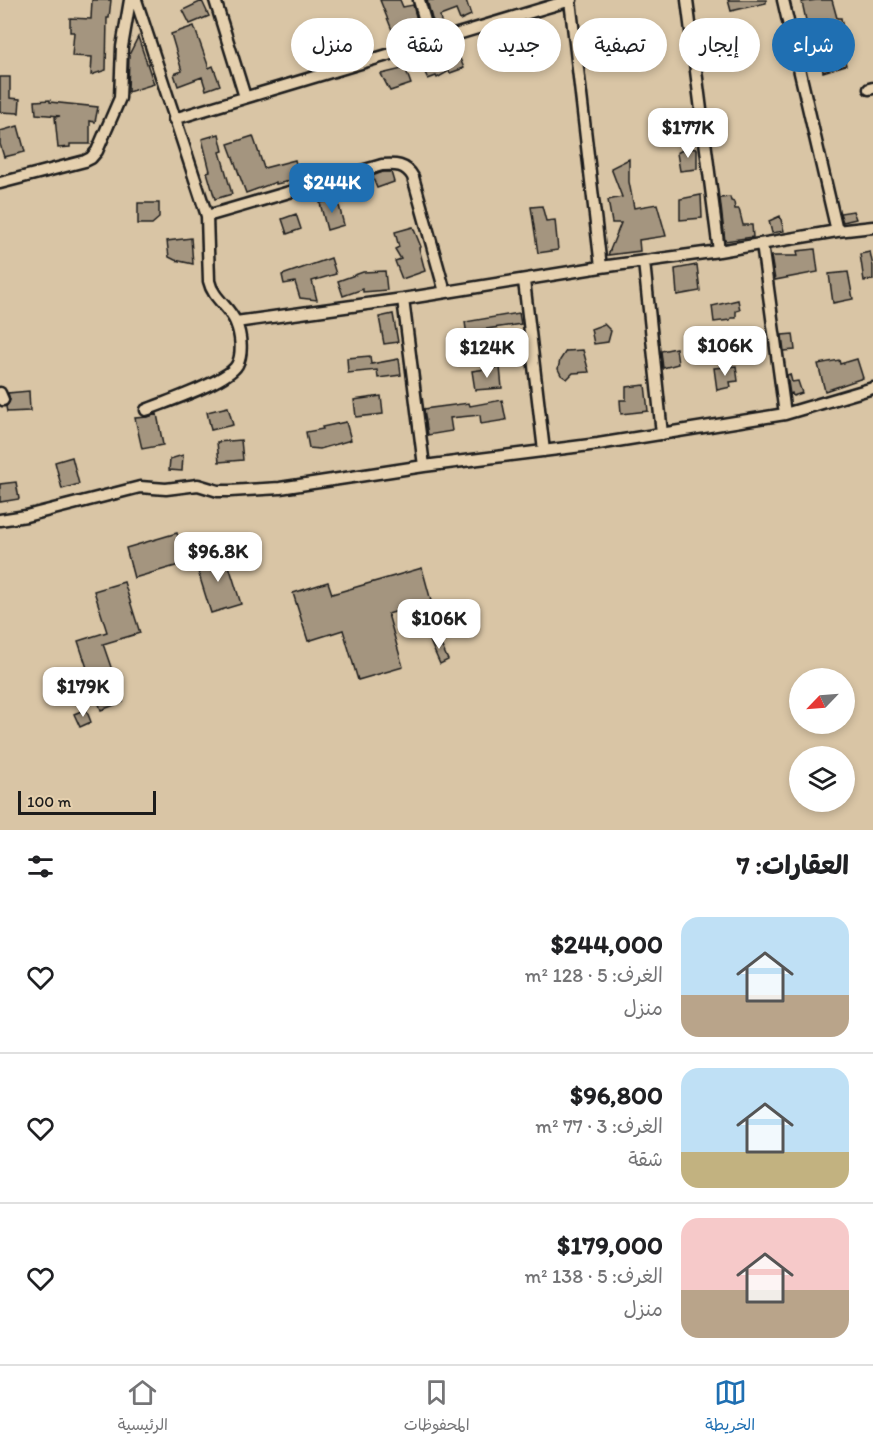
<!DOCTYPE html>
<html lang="ar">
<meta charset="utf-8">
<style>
body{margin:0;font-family:Itim,"Playpen Sans Arabic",sans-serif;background:#f6f6f6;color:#202124;direction:rtl;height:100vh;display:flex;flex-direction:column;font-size:22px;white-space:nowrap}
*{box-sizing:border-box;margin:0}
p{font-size:20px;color:#757577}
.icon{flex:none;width:33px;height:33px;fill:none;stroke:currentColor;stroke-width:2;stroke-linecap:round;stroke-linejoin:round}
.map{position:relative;height:830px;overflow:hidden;direction:ltr}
.details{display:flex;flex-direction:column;background:#fff;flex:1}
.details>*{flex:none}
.top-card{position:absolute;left:18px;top:18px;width:837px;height:54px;direction:rtl;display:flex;gap:12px}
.needle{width:39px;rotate:245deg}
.controls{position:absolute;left:789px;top:668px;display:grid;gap:12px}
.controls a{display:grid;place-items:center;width:66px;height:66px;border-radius:50%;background:#fff;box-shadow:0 3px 9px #0003;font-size:30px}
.scale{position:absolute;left:18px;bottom:15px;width:138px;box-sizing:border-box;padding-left:6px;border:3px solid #1c1c1c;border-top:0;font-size:16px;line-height:21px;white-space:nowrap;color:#1c1c1c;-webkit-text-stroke:4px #e5d0ae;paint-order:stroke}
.price{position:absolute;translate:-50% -51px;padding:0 14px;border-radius:12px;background:#fff;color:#222;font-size:20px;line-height:39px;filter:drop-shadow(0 2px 3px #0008)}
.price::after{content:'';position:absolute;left:50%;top:36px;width:18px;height:14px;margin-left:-9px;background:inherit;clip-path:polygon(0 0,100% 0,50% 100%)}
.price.current{background:#1f6fb2;color:#fff}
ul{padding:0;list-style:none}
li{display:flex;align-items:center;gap:18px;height:150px;padding:0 24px}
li+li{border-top:2px solid #e0e0e0}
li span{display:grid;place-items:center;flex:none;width:168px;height:120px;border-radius:18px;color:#555}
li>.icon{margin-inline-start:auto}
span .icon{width:72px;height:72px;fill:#fffc;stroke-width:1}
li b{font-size:26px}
h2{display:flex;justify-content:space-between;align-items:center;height:72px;padding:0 24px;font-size:26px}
.tag{padding:0 21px;border-radius:27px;background:#fff;box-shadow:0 3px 9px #0003;font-size:21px;line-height:54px}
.tag.current{background:#1f6fb2;color:#fff}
.dock{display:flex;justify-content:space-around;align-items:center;height:84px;border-top:2px solid #e0e0e0;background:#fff;font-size:16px;color:#757577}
.dock a{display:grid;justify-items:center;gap:3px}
.dock .current{color:#1f6fb2}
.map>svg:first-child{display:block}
</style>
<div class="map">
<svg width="873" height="830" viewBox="0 0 873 830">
<rect width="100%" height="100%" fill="#d9c5a5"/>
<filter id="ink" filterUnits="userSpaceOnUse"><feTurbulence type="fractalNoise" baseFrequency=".0167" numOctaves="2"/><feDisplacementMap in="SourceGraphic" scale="12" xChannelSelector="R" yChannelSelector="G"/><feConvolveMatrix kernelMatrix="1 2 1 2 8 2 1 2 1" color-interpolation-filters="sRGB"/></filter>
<g filter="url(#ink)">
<!-- building -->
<path fill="#a4957f" stroke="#1c1c1c" stroke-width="1.5" d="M92,0H111L109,18H107L106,70L91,75L92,57L72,56L74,32H70V18L91,19Z
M380,0H400L403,7L413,5L417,20L392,30Z
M427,0H466L471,15L460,20L456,10L440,16L443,31H440L432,19Z
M728,0H766V3L731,11Z
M817,0H832L837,18H841L845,39L840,40L846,65L823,72L818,45L803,49L798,27L807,25L802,2Z
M202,1L209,16L190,24L183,10Z
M194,26L209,68L213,66L220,85L206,90L202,77L178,86L174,74L182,71L171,34Z
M138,37L154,84L128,92L129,55Z
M433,53L436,63L458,54L464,68L450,73L449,71L437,78L436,76L428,79L418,58Z
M410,67L407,73L411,84L390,91L381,74Z
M0,77H10V98L20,99L19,113L0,112Z
M50,100V102L98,107L95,122L90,121V144H70V147L58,148L55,117L60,116L36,114L35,101Z
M18,126L25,152L4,157L0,144V131Z
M219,134L223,151L220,152L232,194L215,199L207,172L210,171L202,139Z
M253,136L264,168L295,160L300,179L276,184V182L246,193L228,144Z
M686,148L697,149V169L680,171L677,153Z
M629,159V182L634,208L657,204L666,236L639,240L640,251L608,255L621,223H612L608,200L622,197L611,168Z
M383,172H391L394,182L377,188L372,176Z
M701,195L702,218L680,220V199Z
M730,197L731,201L734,202L735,209H739L743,225H752L753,237L725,241L720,198Z
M337,198L344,225L327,230L320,203Z
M138,203H159V218L152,224H138Z
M542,206L546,221L555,220L558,250L538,253L531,207Z
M853,211L856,219L843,222L840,213Z
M296,214L301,229L287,234L282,219Z
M780,216L784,231L772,233L769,221Z
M413,227L421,247L419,248L425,271L402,279L395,261L401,259L395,249L399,247L395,232Z
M191,238L193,264L175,260L169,257L167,241Z
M815,249L818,272L775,280L771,256H798L797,251Z
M870,252L873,266V280L864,281L860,254Z
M331,258L336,274L312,281L317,300L300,298L295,282L284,284L282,275Z
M697,265L700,291L677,295L675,269Z
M385,271L387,290L363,292V289L343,296L338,281L363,272Z
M848,272L853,299L833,303L829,274Z
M738,300L740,310L736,311V318H731L730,320L714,322L712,306Z
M519,313L521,324L480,330L482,347L469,350L465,322Z
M393,314L398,342L384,344L379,317Z
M604,324L611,331L608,342L594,344L591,329Z
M793,334L795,350L784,351L782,335Z
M676,348L678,364L663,368L661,351Z
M583,350L589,372L573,373L567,379L561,375L558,369L560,360L566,351Z
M370,356L371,364L399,359L401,375L378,378L377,370L348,373L347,358Z
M857,359L863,378L825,391L818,364L839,360L840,364Z
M736,366L738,381L730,382L731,387L717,390L714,368Z
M500,367L502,388L475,390L472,371Z
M790,374L792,382L798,381L802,393L793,396L792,393L790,394L787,375Z
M645,385L648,411L621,414L620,400H626V387Z
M29,391L30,411L7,412L6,407L10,400L8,393Z
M381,396L383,414L356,417L354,400Z
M502,400L506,420L481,424L480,415L450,418L452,431L428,435L424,409L469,403L470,406Z
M228,407L233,425L211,430L207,412Z
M157,414L163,445L142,449L135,418L148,417Z
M346,422L351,440L320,449L309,448L306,432L323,429L322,427Z
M241,440L243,460L219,462L217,442Z
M183,455L182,471L169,470L170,459Z
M72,457L79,484L62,489L55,462Z
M16,482L19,499L0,502V484Z
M177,533L186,563L134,578L126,548Z
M225,553L241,604L211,613L195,562Z
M422,568L431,601L388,614L403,667L358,680L343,630L308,641L293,593L328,582L332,594Z
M124,582L140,633L103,644L123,702L101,710L78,641L107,632L94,591Z
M437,636L448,660L440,664L429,639Z
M86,709L91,722L80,727L74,714Z"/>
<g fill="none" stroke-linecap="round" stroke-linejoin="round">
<defs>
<path id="minor" d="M136,0L207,216L209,281C213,299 230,307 236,323C241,335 243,354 237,365C227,382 165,402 146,410
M215,0L245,97
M419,0L431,42
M570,0L601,267
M687,0L719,251
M783,0L837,231
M869,89L873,88
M174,119L571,0
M0,183L85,161L91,158L97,151L120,98L122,47L130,0
M207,216L382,165C395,164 406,164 413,177L445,292
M762,244L785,414
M644,262L662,434
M524,281L544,451
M403,299L424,466
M236,322L403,299L601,267L719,251L837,231L873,227
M0,393L3,400
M0,520L26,516L140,487L166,489L198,485L218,491H230L280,488L424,466L598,444L785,414L873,388"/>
</defs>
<!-- minor casing -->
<use href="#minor" stroke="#1c1c1c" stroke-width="15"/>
<!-- minor -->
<use href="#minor" stroke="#e5d0ae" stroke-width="10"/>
</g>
</g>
</svg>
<div class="controls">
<a><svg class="needle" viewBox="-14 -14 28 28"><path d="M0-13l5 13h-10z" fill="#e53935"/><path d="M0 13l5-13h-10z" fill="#757577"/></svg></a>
<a><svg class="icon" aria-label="layers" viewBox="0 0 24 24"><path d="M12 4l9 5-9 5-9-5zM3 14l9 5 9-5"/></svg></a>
</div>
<div class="scale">100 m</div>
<b class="price" style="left:688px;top:159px">$177K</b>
<b class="price current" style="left:332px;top:214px">$244K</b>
<b class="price" style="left:725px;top:377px">$106K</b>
<b class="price" style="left:487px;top:379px">$124K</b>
<b class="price" style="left:218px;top:583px">$96.8K</b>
<b class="price" style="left:439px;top:650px">$106K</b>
<b class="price" style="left:83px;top:718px">$179K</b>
<div class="top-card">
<a class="tag current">شراء</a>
<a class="tag">إيجار</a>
<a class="tag">تصفية</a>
<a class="tag">جديد</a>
<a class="tag">شقة</a>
<a class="tag">منزل</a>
</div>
</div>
<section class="details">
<h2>العقارات: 7<svg class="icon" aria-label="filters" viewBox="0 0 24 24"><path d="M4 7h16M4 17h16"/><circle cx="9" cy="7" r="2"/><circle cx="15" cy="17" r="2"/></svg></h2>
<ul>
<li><span style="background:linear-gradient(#bfe0f5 65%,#b9a48a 0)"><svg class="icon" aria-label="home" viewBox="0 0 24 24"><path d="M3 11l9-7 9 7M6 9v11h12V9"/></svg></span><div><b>$244,000</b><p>الغرف: 5 · 128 m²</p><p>منزل</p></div><svg class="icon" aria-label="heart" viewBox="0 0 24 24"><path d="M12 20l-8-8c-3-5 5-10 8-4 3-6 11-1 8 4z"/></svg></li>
<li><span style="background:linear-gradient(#bfe0f5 70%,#c2b280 0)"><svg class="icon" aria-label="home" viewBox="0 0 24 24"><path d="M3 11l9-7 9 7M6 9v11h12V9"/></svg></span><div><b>$96,800</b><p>الغرف: 3 · 77 m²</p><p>شقة</p></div><svg class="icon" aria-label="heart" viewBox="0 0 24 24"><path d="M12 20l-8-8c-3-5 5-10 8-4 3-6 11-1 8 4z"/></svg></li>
<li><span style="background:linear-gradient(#f6c9c9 60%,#b9a48a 0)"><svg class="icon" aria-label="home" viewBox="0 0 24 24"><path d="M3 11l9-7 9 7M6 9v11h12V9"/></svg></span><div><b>$179,000</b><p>الغرف: 5 · 138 m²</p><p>منزل</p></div><svg class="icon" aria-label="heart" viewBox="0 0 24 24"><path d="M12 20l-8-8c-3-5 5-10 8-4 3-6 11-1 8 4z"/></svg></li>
</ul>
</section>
<nav class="dock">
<a class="current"><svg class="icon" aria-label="map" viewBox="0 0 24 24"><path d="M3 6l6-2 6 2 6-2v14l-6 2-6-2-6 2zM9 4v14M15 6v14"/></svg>الخريطة</a>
<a><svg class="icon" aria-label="saved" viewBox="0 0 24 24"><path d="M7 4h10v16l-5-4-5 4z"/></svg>المحفوظات</a>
<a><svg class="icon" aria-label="home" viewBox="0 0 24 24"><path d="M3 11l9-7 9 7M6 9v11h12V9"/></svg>الرئيسية</a>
</nav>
